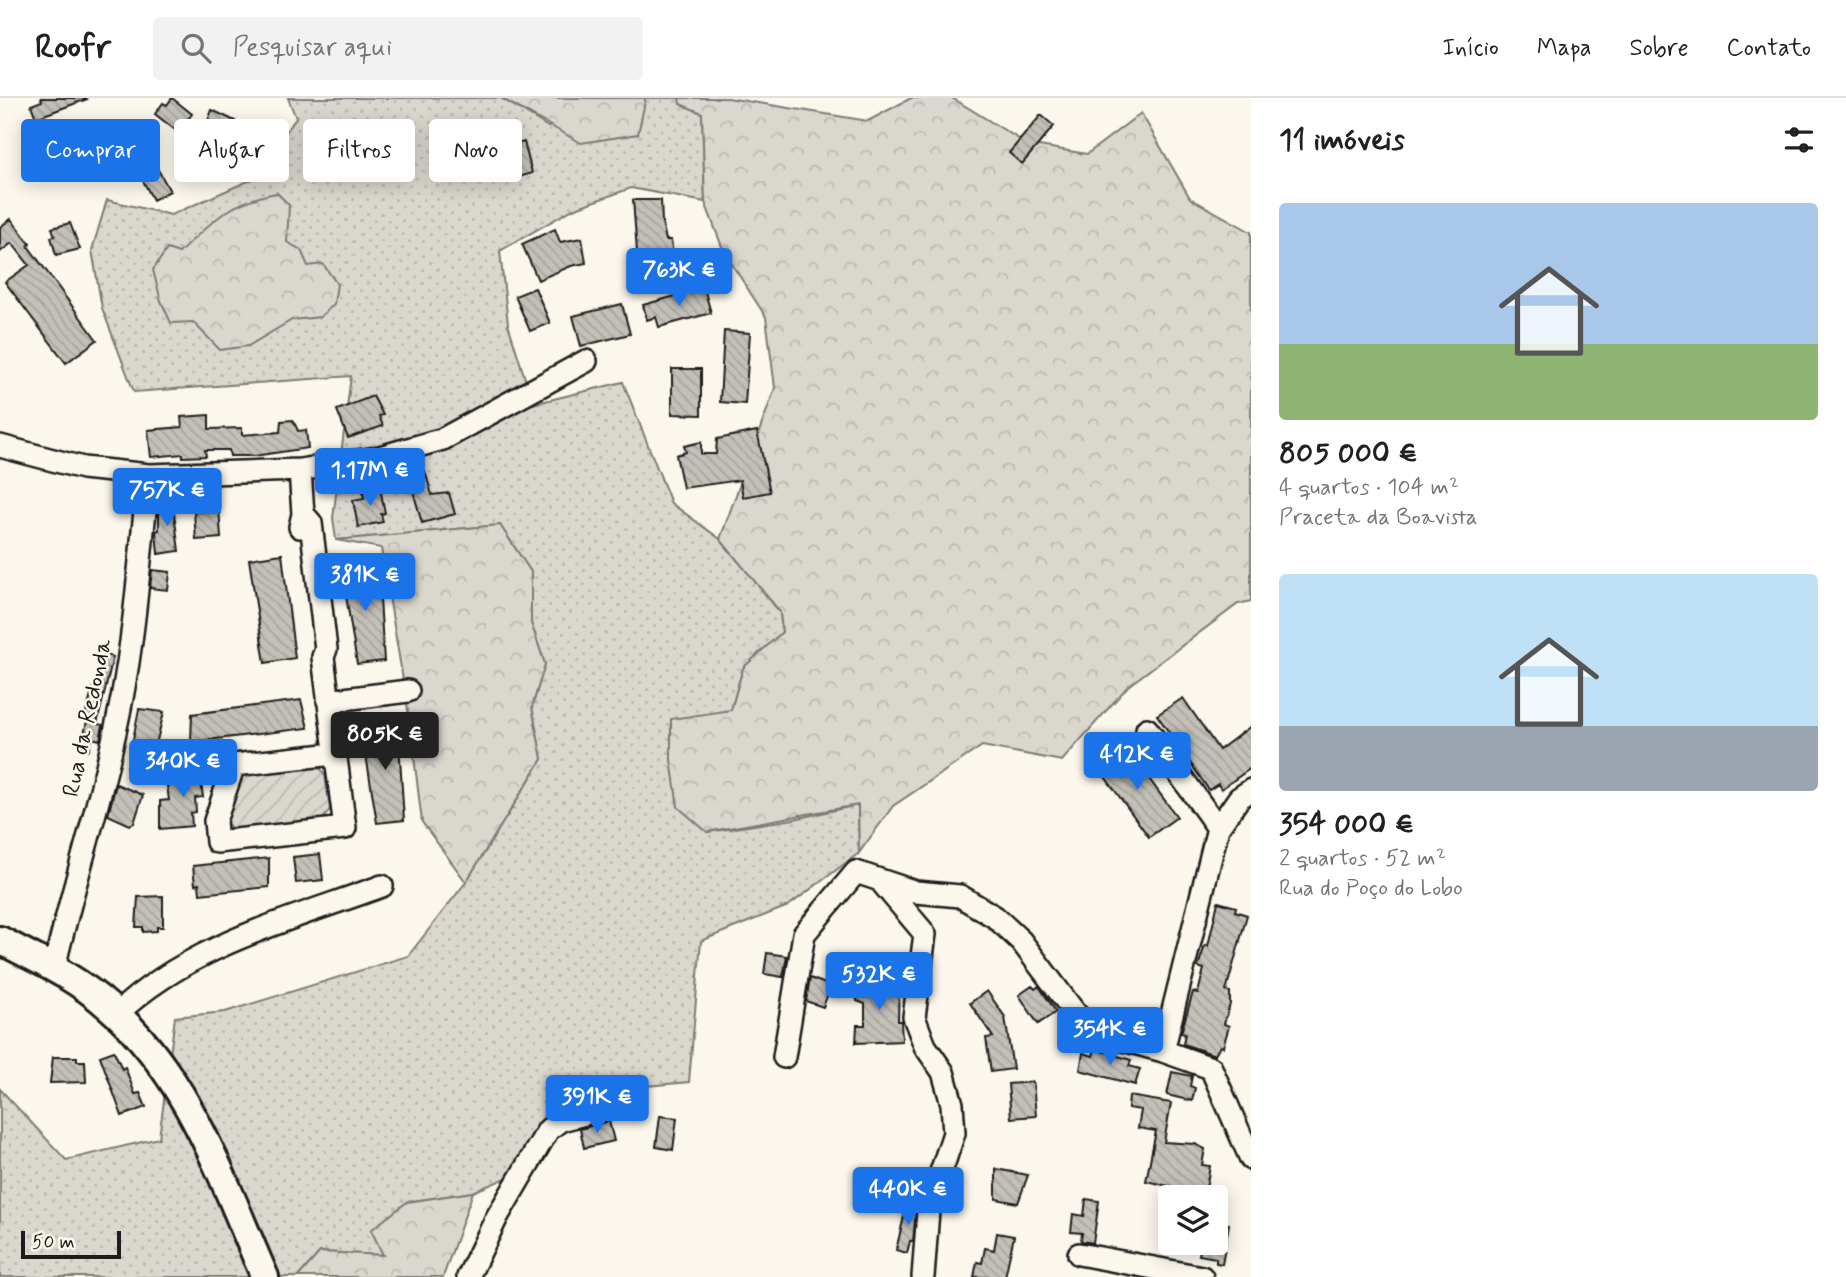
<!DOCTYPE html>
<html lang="pt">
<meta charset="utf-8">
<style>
body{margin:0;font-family:Mynerve,sans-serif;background:#f2f2f2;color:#202124;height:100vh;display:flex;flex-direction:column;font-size:26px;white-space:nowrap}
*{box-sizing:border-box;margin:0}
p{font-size:23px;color:#757577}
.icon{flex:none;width:38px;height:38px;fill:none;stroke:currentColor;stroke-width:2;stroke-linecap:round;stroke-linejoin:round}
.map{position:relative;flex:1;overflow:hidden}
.sheet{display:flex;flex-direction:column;background:#fff;width:595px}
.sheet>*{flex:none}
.top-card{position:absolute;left:21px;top:21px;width:665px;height:63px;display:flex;gap:14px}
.buttons{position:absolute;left:1158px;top:1087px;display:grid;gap:14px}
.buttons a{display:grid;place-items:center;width:70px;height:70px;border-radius:7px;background:#fff;box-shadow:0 4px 18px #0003;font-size:35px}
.scale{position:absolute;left:21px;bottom:18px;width:100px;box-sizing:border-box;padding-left:7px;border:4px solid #1c1c1c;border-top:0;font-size:19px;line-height:24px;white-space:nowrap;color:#1c1c1c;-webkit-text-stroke:5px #fbf7ec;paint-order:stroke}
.price{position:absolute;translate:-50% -60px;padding:0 16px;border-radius:7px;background:#1a73e8;color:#fff;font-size:23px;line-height:46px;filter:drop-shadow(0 2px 4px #0008)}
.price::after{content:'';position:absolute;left:50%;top:42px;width:21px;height:16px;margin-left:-10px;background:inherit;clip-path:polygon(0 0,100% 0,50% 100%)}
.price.on{background:#222;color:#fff}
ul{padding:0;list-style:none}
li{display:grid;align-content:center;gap:14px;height:371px;padding:0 28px}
li span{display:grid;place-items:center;height:217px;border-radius:7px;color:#555}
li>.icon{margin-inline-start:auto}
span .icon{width:126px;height:126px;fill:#fffc;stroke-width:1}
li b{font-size:30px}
h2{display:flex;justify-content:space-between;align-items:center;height:84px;padding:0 28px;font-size:30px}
.tag{padding:0 24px;border-radius:7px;background:#fff;box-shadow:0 4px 18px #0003;font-size:24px;line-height:63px}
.tag.on{background:#1a73e8;color:#fff}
header{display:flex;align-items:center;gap:42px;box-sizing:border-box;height:98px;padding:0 35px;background:#fff;border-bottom:2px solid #e0e0e0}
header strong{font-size:33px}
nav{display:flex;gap:38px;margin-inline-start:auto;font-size:24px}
.search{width:490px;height:63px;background:#f2f2f2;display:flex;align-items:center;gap:18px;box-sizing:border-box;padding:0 24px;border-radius:7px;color:#757577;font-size:26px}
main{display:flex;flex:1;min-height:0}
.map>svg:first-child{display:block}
</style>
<header>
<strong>Roofr</strong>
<div class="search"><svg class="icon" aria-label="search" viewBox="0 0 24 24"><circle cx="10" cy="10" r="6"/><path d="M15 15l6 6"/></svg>Pesquisar aqui</div>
<nav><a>Início</a><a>Mapa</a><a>Sobre</a><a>Contato</a></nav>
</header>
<main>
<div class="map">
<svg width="1251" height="1179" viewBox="0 0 1251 1179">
<defs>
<pattern id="grass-dots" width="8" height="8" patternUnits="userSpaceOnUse" patternTransform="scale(1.75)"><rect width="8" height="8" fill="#dad7ce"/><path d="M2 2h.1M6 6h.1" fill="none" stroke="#bab8b0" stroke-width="1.8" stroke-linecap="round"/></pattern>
<pattern id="forest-crowns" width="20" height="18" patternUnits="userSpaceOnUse" patternTransform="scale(1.75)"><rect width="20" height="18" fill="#dad7ce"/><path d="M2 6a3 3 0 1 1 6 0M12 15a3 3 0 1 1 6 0" fill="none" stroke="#bab8b0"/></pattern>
<pattern id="garden-furrows" width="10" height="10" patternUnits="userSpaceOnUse" patternTransform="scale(1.75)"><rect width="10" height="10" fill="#dad7ce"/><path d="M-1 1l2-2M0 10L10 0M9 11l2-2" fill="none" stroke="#bab8b0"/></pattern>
<pattern id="building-back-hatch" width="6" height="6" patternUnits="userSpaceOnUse" patternTransform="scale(1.75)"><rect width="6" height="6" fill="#c3c0b8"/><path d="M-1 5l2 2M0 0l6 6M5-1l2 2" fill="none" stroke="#a7a49e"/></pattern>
</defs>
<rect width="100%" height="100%" fill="#fbf7ec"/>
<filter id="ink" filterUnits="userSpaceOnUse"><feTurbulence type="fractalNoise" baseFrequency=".0143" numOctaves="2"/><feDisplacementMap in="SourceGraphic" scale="14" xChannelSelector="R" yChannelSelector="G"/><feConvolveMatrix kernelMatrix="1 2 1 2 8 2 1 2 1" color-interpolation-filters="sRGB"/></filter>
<g filter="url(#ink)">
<!-- grass -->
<path fill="url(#grass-dots)" stroke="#7b7a75" stroke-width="2" d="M288,0H501L548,29L645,4V0H679L681,6L702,15L705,104L631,90L573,111L500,153L508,226L533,306L623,284L671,405L720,441L780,514L782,535L743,570L731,612L708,734L794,721L858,707L859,755L788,808L701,843L689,984L559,996L542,1065L473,1094L407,1104L384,1157L320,1154L298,1179H0V991L66,1062L159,1040L175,919L225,914L408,858L466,784L542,661L532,609L545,566L531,525V474L500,427L336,442L333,420L351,278L134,294L102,210L92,152L107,102L171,117L253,81L296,20Z"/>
<!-- forest -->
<path fill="url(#forest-crowns)" stroke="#7b7a75" stroke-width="2" d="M501,0H645V4L638,36L581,45Z
M679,0H728L868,23L911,0H952L1027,46L1087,56L1141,15L1190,100L1251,134V503L1238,506L1128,588L1062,663L982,648L893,708L859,755L858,707L707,734L678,709L671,662V621L731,612L743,570L782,534L780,514L720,441L775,290L766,219L724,154L705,104L702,15L680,6Z
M277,95L289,107L287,144L301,152L308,168L323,166L337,186L334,206L320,219L292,222L248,248L220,252L193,224L171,225L161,203L153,172L167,151L179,155C211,124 230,103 277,95Z
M500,427L531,474V525L545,566L532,609L542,661L466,784L422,724L409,618L381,450L336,442Z
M473,1094L443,1179H298L320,1154L383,1157L371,1132L407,1104Z"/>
<!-- garden -->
<path fill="url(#garden-furrows)" stroke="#7b7a75" stroke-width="2" d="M314,670L321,671L325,677L330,711L323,721L235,733L226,725L241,677Z"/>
<!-- building -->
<path fill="url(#building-back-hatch)" stroke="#1c1c1c" stroke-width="2" d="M41,0H86L87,1L36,20L31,7L42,3Z
M172,0L192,16L178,34L155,16L163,5L167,7Z
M212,12L235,23L229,35L207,25Z
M1041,17L1054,28L1022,66L1009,55Z
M524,44L532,75L509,82L500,51Z
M157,70L170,93L153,102L141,79Z
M633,102H661L662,124L666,142H671L676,181L649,185L646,167H638Z
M11,121L30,146L28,148L97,242L66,265L5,184L29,167L12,145L0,154V129Z
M70,125L80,151L56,157L51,139L55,138L52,130Z
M555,131L560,144L582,140L586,165L571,168L538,182L522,146Z
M706,160L714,174L695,177L693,163Z
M535,190L550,225L530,233L515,198Z
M704,190L711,215L659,229L656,219L647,222L643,207Z
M622,206L630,236L581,248L573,218Z
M724,233L750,235L745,306L720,304Z
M672,271H701V317L672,316Z
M373,298L383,317L379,318L383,328L348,340L337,312Z
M209,317V331L242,330V337L280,334L281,323L293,322L298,333L306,332L308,350L254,358H230L229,352H205L206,358L183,359V356L151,359L148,332L182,329L181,319Z
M757,333L770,394L743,399L740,382L683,390L676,357L686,354L684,348L701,344V356H716L717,341Z
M418,373H425L432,397L449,395L455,416L422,425L408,375Z
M380,390L385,415L381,416L383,424L358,429L353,402L364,400L363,394Z
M172,400L179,453L158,456L156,433L159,432V401Z
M219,408L221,440L196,442L194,414H203V409Z
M282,456L295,560L265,565L249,461Z
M369,468L378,470L384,563L357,566L342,473Z
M152,472L170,474L168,492L150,490Z
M103,556L113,559L97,626L103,627L100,642L92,640L89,652L81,649L88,619L85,618Z
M1183,600L1219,652L1251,628V670L1221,691L1218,686L1209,692L1157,617Z
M301,602L308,630L191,644L192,616Z
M139,611L164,614L149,675L127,672Z
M389,627L398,629L404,722L377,725L362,632Z
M1125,648L1177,719L1149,739L1097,668Z
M209,671L210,684H201L203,699L195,700L196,714L191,715L192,728L160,731V703L169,702L167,688L176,686L175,674Z
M116,686L143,697L134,725L130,727L108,717Z
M320,756L323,782L296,785L293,759Z
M269,760V789L200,796L199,786L195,787L193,768Z
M163,798V829H157V833L143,834V829H136L138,799Z
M1218,804L1236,809L1235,813L1247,817L1226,893L1230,894V906L1224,926L1229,928L1223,949L1220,948L1215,957L1183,946L1185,936L1181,935L1193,894L1198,895L1204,871L1198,869L1205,847L1208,848Z
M767,855L787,858L783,879L764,876Z
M810,880L831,888L823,909L806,903Z
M899,883L898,923H901L902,943L856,945L857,927H865V906L857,903L856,885Z
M1032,888L1035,891L1039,888L1056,914L1038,926L1019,897Z
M987,893L1005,919L1013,971L991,974L986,940L993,939L970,905Z
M1095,951L1131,962L1129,968L1140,971L1135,987L1080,972L1083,955L1093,958Z
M114,953L122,971L125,969L135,996L140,995L146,1009L122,1018L100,958Z
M53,959H77V963H85L86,984L50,985Z
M1172,974L1192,978L1190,988L1195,990L1192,1003L1167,997Z
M1033,984L1036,1018L1011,1020L1008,986Z
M1129,998L1171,1005L1164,1044L1195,1046L1205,1051L1202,1067L1210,1068L1205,1096L1146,1083L1156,1033L1138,1030L1141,1012L1128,1010Z
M660,1018L677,1020L673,1052L656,1049Z
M609,1023L614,1043L584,1050L580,1031Z
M996,1071L1028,1077L1018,1105L996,1101Z
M1086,1101L1099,1103L1093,1145L1081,1143L1082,1135L1071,1134L1073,1116L1084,1118Z
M908,1102L917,1104L913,1143H910L907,1155L896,1152Z
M1216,1123L1229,1126L1222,1166L1216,1165V1160L1199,1157L1202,1144H1216Z
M997,1135L1014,1138L1005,1179H974L977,1164L982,1165L985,1150L994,1152Z"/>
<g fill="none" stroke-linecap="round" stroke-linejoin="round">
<defs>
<path id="minor" d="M0,348L83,370L149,377L300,372L376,360L443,341L586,263
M300,372L303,416L300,429
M303,416L311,425L326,551L323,559L345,730L217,744L215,723L234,667L334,656
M328,603L408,593
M1147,631L1218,730
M883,786L925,836L914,919L925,948L943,974L952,1006L954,1035L928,1113L923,1179
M54,870C75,779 105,691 122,600C136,526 140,452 149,377
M117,916C187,848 292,821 382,788
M1163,953L1218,730L1239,700L1251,692
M784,959L804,836L856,774L916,794L960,798L995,819L1021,843L1076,916L1094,934L1163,953L1211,970L1251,1061
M1079,1156L1202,1179
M468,1179L497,1119L548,1032L561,1022L608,1010"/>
<path id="major" d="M0,842C38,862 77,880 109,909C190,979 223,1084 265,1179"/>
</defs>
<!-- minor casing -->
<use href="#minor" stroke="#1c1c1c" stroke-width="26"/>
<!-- major casing -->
<use href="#major" stroke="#1c1c1c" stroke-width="32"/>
<!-- minor -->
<use href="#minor" stroke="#fbf7ec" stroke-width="21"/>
<!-- major -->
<use href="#major" stroke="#fbf7ec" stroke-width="26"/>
</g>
</g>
<g text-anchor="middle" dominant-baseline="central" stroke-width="5" stroke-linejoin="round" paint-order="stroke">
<!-- street labels -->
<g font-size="24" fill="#1c1c1c" stroke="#fbf7ec">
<text transform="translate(88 620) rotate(-78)">Rua da Redonda</text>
</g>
</g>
</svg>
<div class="buttons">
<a><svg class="icon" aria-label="layers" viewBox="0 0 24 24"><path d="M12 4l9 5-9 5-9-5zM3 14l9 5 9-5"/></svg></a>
</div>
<div class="scale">50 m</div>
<b class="price" style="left:679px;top:210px">763K €</b>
<b class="price" style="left:370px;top:410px">1.17M €</b>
<b class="price" style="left:167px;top:430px">757K €</b>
<b class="price" style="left:365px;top:515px">381K €</b>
<b class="price on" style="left:385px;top:674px">805K €</b>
<b class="price" style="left:1137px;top:694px">412K €</b>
<b class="price" style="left:183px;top:701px">340K €</b>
<b class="price" style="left:879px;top:914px">532K €</b>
<b class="price" style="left:1110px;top:969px">354K €</b>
<b class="price" style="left:597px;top:1037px">391K €</b>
<b class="price" style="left:908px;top:1129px">440K €</b>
<div class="top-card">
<a class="tag on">Comprar</a>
<a class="tag">Alugar</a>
<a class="tag">Filtros</a>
<a class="tag">Novo</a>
</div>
</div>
<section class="sheet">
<h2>11 imóveis<svg class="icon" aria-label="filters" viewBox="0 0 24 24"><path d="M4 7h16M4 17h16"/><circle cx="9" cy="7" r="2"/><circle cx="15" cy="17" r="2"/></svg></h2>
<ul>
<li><span style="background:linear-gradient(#a9c7e8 65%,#8fb573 0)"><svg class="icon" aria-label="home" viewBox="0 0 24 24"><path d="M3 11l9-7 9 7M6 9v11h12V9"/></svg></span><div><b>805 000 €</b><p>4 quartos · 104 m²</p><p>Praceta da Boavista</p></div></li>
<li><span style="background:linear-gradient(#bfe0f5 70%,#9aa5b1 0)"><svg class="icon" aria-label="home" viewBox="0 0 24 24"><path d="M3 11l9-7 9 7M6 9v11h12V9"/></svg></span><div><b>354 000 €</b><p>2 quartos · 52 m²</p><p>Rua do Poço do Lobo</p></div></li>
</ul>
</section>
</main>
